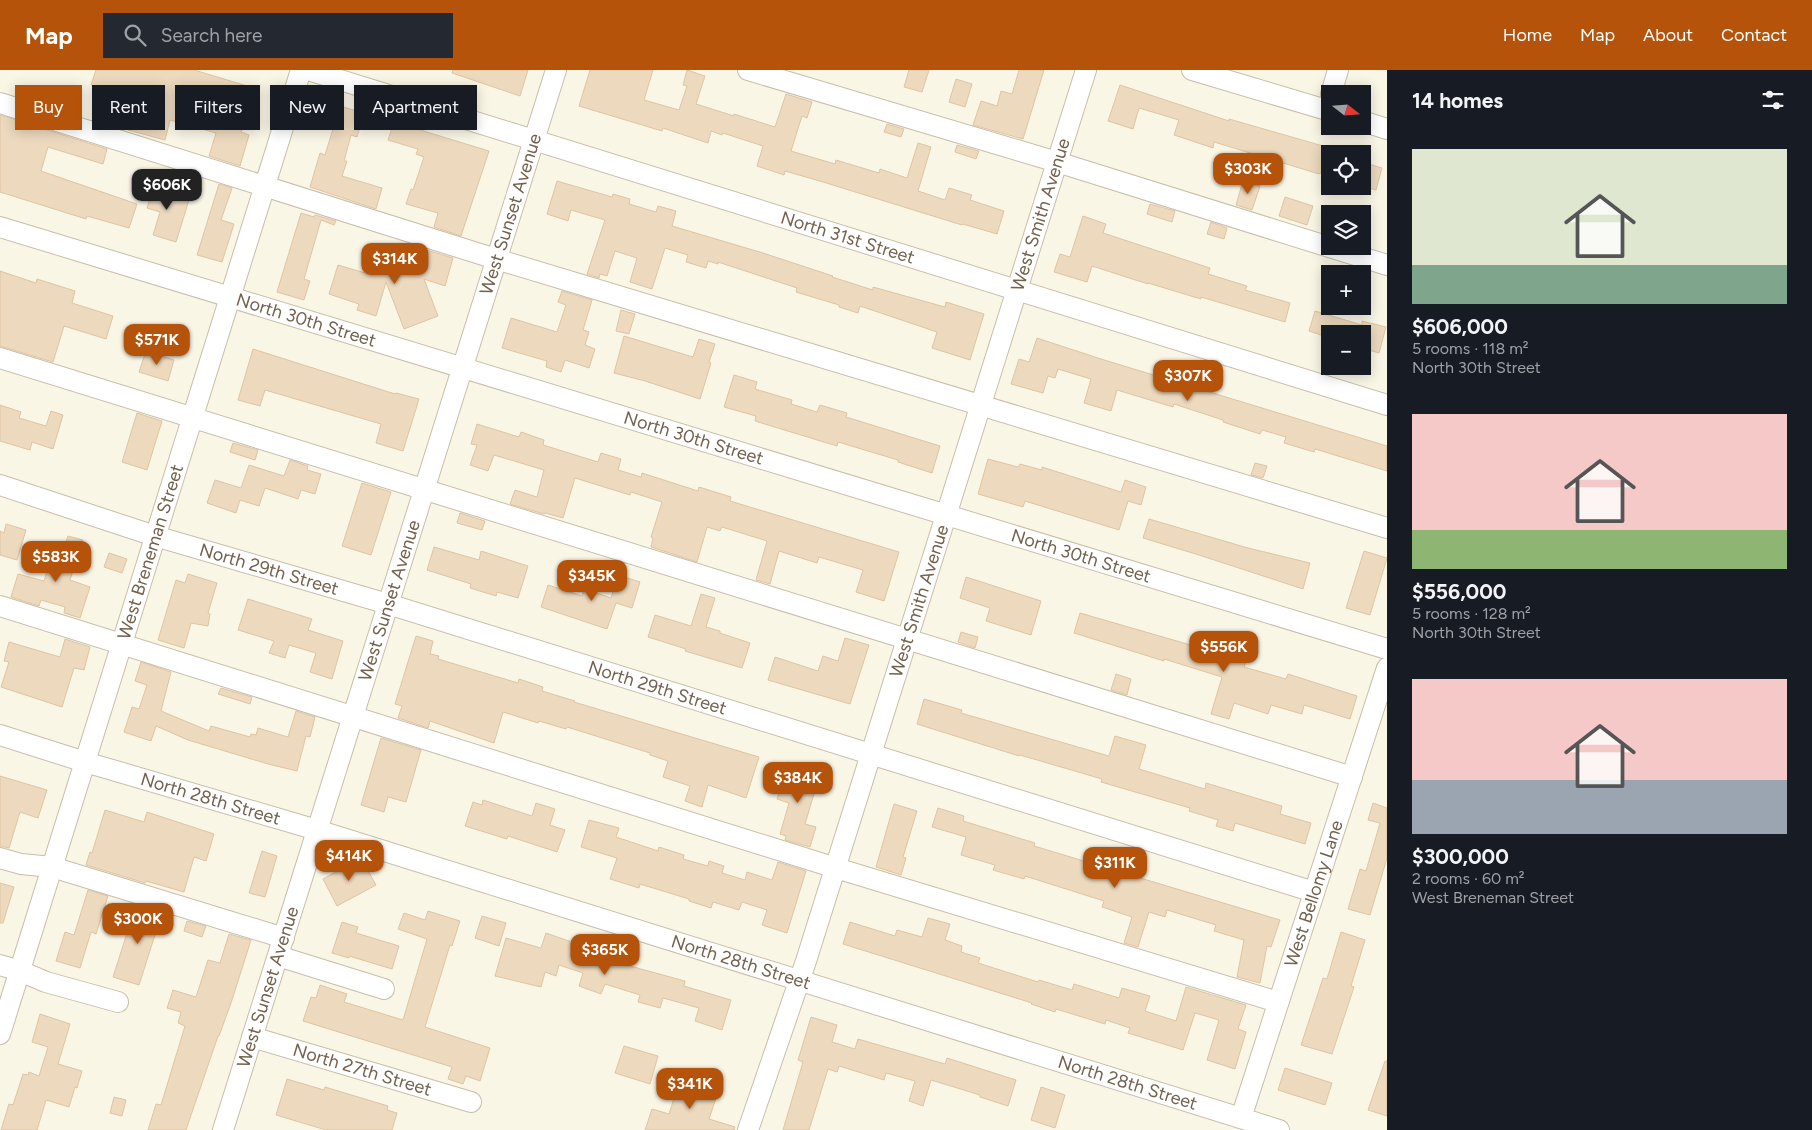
<!DOCTYPE html>
<meta charset="utf-8">
<style>
body{margin:0;font-family:Figtree,sans-serif;background:#242831;color:#f1f3f6;height:100vh;display:flex;flex-direction:column;font-size:19px;white-space:nowrap}
*{box-sizing:border-box;margin:0}
p{font-size:16px;color:#9ea1a6}
.icon{flex:none;width:28px;height:28px;fill:none;stroke:currentColor;stroke-width:2;stroke-linecap:round;stroke-linejoin:round}
.map{position:relative;flex:1;overflow:hidden}
.drawer{display:flex;flex-direction:column;background:#171b24;width:425px}
.drawer>*{flex:none}
.guide{position:absolute;left:15px;top:15px;width:475px;height:45px;display:flex;gap:10px}
.needle{width:32px;rotate:107deg}
.fabs{position:absolute;left:1321px;top:15px;display:grid;gap:10px}
.fabs a{display:grid;place-items:center;width:50px;height:50px;border-radius:0px;background:#171b24;box-shadow:0 2px 12px #0003;font-size:25px}
.price{position:absolute;translate:-50% -42px;padding:0 11px;border-radius:10px;background:#b45309;color:#fff;font-size:16px;line-height:32px;filter:drop-shadow(0 1px 2px #0008)}
.price::after{content:'';position:absolute;left:50%;top:30px;width:15px;height:11px;margin-left:-8px;background:inherit;clip-path:polygon(0 0,100% 0,50% 100%)}
.price.on{background:#222;color:#fff}
ul{padding:0;list-style:none}
li{display:grid;align-content:center;gap:10px;height:265px;padding:0 25px}
li span{display:grid;place-items:center;height:155px;border-radius:0px;color:#555}
li>.icon{margin-inline-start:auto}
span .icon{width:90px;height:90px;fill:#fffc;stroke-width:1}
li b{font-size:21px}
h2{display:flex;justify-content:space-between;align-items:center;height:60px;padding:0 25px;font-size:21px}
.tag{padding:0 18px;border-radius:0px;background:#171b24;box-shadow:0 2px 12px #0003;font-size:18px;line-height:45px}
.tag.on{background:#b45309;color:#fff}
header{display:flex;align-items:center;gap:30px;box-sizing:border-box;height:70px;padding:0 25px;background:#b45309;color:#fff}
header strong{font-size:24px}
nav{display:flex;gap:28px;margin-inline-start:auto;font-size:18px}
.search{width:350px;height:45px;background:#242831;display:flex;align-items:center;gap:12px;box-sizing:border-box;padding:0 18px;border-radius:0px;color:#9ea1a6;font-size:19px}
main{display:flex;flex:1;min-height:0}
.map>svg:first-child{display:block}
</style>
<header>
<strong>Map</strong>
<div class="search"><svg class="icon" aria-label="search" viewBox="0 0 24 24"><circle cx="10" cy="10" r="6"/><path d="M15 15l6 6"/></svg>Search here</div>
<nav><a>Home</a><a>Map</a><a>About</a><a>Contact</a></nav>
</header>
<main>
<div class="map">
<svg width="1387" height="1060" viewBox="0 0 1387 1060">
<rect width="100%" height="100%" fill="#faf6e6"/>
<!-- building -->
<path fill="#ecd9be" stroke="#dfc5a2" d="M96,0H194L254,18L241,62L249,65L240,96L209,86L216,63L170,50L165,70L128,60L137,29L91,15Z
M453,0H528L520,26L452,3Z
M590,0H653L644,30L679,40L687,16L683,15L687,0L705,6L696,34L734,46V44L775,57L786,24L812,32L807,48L802,46L791,81L835,94L836,90L879,103L880,99L907,108L918,73L931,77L918,121L945,130L949,118L972,125L970,130L1004,141L997,164L963,154L962,155L823,112L785,101L784,105L757,96L763,76L723,63L722,65L711,61L708,73L663,58L662,61L579,36Z
M909,0H929L922,22L904,17Z
M1019,0H1044L1023,69L973,55L981,31L997,36L1001,21L1012,24Z
M956,9L972,14L965,37L949,32Z
M1120,15L1229,51V49L1330,78V106L1320,103L1319,104L1214,72L1213,78L1174,65L1179,50L1139,38L1133,59L1108,51Z
M55,20L77,26L72,43L50,36Z
M340,36L364,43L357,67L351,65L344,91H347L342,106L382,118L376,139L310,117L320,83L325,85Z
M0,45L107,79L103,94L48,77L41,101L137,134L129,158L87,146L86,149L0,122Z
M394,52L489,81L461,166L434,157L438,143L406,134L411,119L413,120L424,87L416,84L418,79L388,70Z
M887,54L904,59L901,67L884,62Z
M957,75L979,81L976,89L955,82Z
M1362,92L1382,98L1376,120L1362,116Z
M156,109L172,114L169,124L189,130L176,172L153,165L160,142L147,138Z
M557,111L612,127L613,124L630,129L629,134L656,142L658,136L676,141L672,156L763,183L833,206L832,207L873,220V217L945,237L946,232L984,244L970,290L932,278L937,262L860,236L858,243L839,237V235L796,222L797,218L718,192V194L708,191L706,198L686,192L688,185L665,178L652,219L630,212L637,188L615,181L607,206L600,204L599,208L587,204L605,150L571,140L568,151L547,144Z
M1243,111L1260,116L1252,140L1236,135Z
M219,114L232,118L221,150L234,154L222,192L197,185Z
M1285,127L1313,136L1307,155L1279,146Z
M1150,134L1175,141L1172,152L1147,144Z
M301,143L314,147L315,145L336,151L334,155L321,150L304,209L310,211L304,230L277,222Z
M1083,146L1106,154L1103,163L1210,198L1208,204L1247,216L1245,220L1290,233L1285,252L1201,227V229L1148,213V214L1092,196L1087,212L1054,202L1060,184L1070,187Z
M1211,152L1227,158L1224,169L1207,164Z
M381,175L395,180L393,187L421,195L427,180L453,188L445,216L424,209L438,246L404,259L386,212L376,246L357,240L359,234L329,224L338,195L372,205Z
M0,201L36,213L37,209L75,221L72,233L113,246L106,269L64,256L53,292L0,276Z
M562,221L592,230L583,260L589,262L585,275L595,279L589,298L565,290L561,302L546,297L547,291L502,278L511,248L557,262L566,235L558,232Z
M621,240L635,244L629,264L616,261Z
M1315,241L1362,255V251L1386,257L1379,283L1362,278V264H1330V268L1309,261Z
M624,266L693,287L699,269L715,274L709,292L711,293L700,329L645,311L614,303Z
M1037,268L1101,289L1387,376V401L1315,379L1314,382L1284,373L1286,367L1262,360L1260,364L1223,352V350L1174,334L1173,337L1117,320L1111,341L1084,333L1091,309L1058,299L1055,308L1048,306L1043,323L1011,314L1019,289L1029,292Z
M253,279L395,324L396,323L419,329L403,381L376,373L381,354L265,320L260,336L238,330Z
M146,281L174,290L168,311L139,302Z
M734,305L757,312L755,319L792,330L791,334L817,342L820,335L847,343L846,347L940,376L932,403L898,392V390L838,372L837,376L755,351L756,346L724,337Z
M0,335L21,342L19,348L46,356L51,341L63,345L53,379L32,372L30,380L0,371Z
M137,343L162,351L147,400L122,392Z
M477,354L519,367L521,362L544,370L543,375L598,392L601,383L621,389L618,400L641,407L642,403L698,421L699,417L731,427L730,431L899,482L884,531L856,522L863,500L819,487L817,493L779,481L770,514L756,510L767,471L722,457L720,461L707,457L697,492L651,477L653,468L651,467L662,432L631,422L630,425L575,408L563,448L545,443L544,444L510,434L515,420L537,427L544,400L494,385L488,401L470,395L477,375L471,374Z
M233,373L258,380L255,390L230,382Z
M988,389L1018,397L1020,394L1042,400V397L1121,422L1125,410L1146,417L1141,435L1128,431L1119,460L1025,431L1023,437L978,424Z
M290,390L308,396L307,400L321,404L315,424L301,420L298,429L265,418L259,436L240,430L236,443L207,433L215,410L241,418L249,395L284,406Z
M1255,393L1267,396L1263,408L1251,405Z
M362,413L391,422L371,485L342,476Z
M460,443L485,451L482,460L457,453Z
M1149,449L1248,478L1310,493L1303,519L1199,485L1143,468Z
M6,454L26,460L17,490L0,485V461L4,463Z
M68,466L83,470L70,510L90,517L80,548L64,543L65,537L41,530L39,536L11,527L18,504L44,511L52,485L61,488Z
M434,477L479,490L481,481L528,496L518,528L497,522L496,526L470,518L471,514L427,500Z
M1364,481L1387,488L1370,545L1346,538Z
M109,483L127,489L122,503L104,497Z
M188,504L217,513L208,543L210,544L208,556L191,553L184,578L158,570L176,510L185,513Z
M618,505L640,512L632,538L616,533L607,559L541,537L548,515L582,526L584,519L611,528Z
M966,507L1041,531L1031,565L986,551L990,538L960,528Z
M701,524L715,528L706,557L720,561V563L750,573L742,598L685,581L686,579L648,567L655,545L691,556Z
M248,529L312,549L308,560L343,571L332,609L310,602L316,583L289,575L285,588L269,583L274,571L238,560Z
M1080,543L1246,591L1244,597L1286,609L1288,604L1357,626L1350,649L1304,635L1302,644L1271,635L1268,644L1234,633L1229,649L1211,644L1222,607L1164,589V591L1074,563Z
M961,562L978,567L975,578L958,572Z
M416,566L433,571L430,584L439,586L438,589L518,613L519,609L543,617L542,621L575,631L574,632L759,687L746,728L708,715L702,737L685,731L690,716L663,707L668,691L650,685V683L567,657L566,659L539,651L538,653L503,642L494,673L430,651L428,658L398,648L402,636L395,634Z
M845,568L869,575L850,634L768,610L775,587L818,601L823,586L838,591Z
M65,569L90,577L84,600L74,598L62,637L1,617L9,592L4,591L9,572L60,587Z
M141,592L171,602L161,641L209,661L211,656L250,667L251,664L256,665L258,658L288,667L296,641L315,647L310,667L306,666L297,701L268,694L188,670L156,656L151,671L124,662L132,637L139,639L147,615L135,611Z
M1116,604L1131,609L1127,625L1111,620Z
M221,618L252,627L250,634L218,624Z
M924,629L962,640L961,643L1109,686L1115,666L1146,675L1139,699L1205,719L1206,713L1282,736L1280,744L1311,753L1305,774L1235,753L1233,761L1216,756L1218,750L1189,741L1190,738L1101,712L1102,709L1020,685L1019,686L917,654Z
M381,668L421,680L406,732L388,727L384,742L361,735Z
M788,692L815,700L811,715L816,717L805,754L816,757L810,777L785,770L786,766L780,764L789,733L777,729Z
M0,706L47,720L38,748L20,742L9,778L0,776Z
M483,730L532,746L536,733L555,739L550,755L565,760L557,782L508,766L507,769L465,756L473,732L482,735Z
M1373,733L1387,738V788L1370,845L1348,839L1360,799L1366,801L1380,753L1368,750Z
M894,734L917,741L903,787L906,788L901,805L876,797Z
M938,738L964,746L963,751L1035,773L1034,776L1280,850L1271,877L1267,876L1260,913L1237,907L1244,870L1214,861L1216,855L1167,840L1165,847L1149,842L1138,877L1124,873L1132,847L1102,837L1104,831L1025,806L1024,809L993,800L995,795L961,785L966,767L932,757Z
M105,740L144,752L147,742L214,764L206,791L194,787L184,822L146,811L145,813L86,795L90,782L92,783Z
M589,750L619,758L616,767L658,781L659,777L684,785L683,789L708,796L709,791L724,796L722,803L745,810L747,802L772,810L778,792L806,801L787,863L762,855L767,840L742,832L739,840L713,832L711,838L689,831V829L640,814L639,818L610,809L617,788L581,777Z
M262,781L277,786L265,827L249,823Z
M361,788L376,815L337,836L323,809Z
M0,813L14,817L3,853H0Z
M88,820L108,826L96,864L91,862L80,898L56,891L65,862L74,865Z
M136,835L162,843L139,915L113,907Z
M428,841L460,851L452,876L450,875L425,957L490,978L480,1011L466,1006L463,1014L448,1009L452,997L303,951L311,927L316,928L320,915L347,924L344,932L403,950L427,869L398,859L404,843L425,850Z
M482,846L506,853L499,876L475,868Z
M928,848L950,854L945,870L962,876L961,882L980,888L978,893L1038,912L1039,910L1072,920L1074,914L1119,928L1122,918L1150,926L1145,941L1176,951L1186,917L1246,935L1238,959L1246,962L1235,999L1207,990L1219,950L1195,943L1183,980L1128,963L1130,958L1106,950L1105,954L1056,939L1055,942L1031,934L1032,933L843,874L850,852L895,866L897,860L922,867Z
M187,851L206,856L202,867L184,861Z
M342,852L358,857L356,863L399,876L392,899L349,886V888L332,883Z
M1341,862L1365,870L1351,916L1354,917L1332,984L1301,975L1323,908L1327,909Z
M546,863L631,893L630,896L685,911L684,916L731,930L722,960L695,951L699,938L663,928L660,938L638,932L640,925L605,914L601,924L579,916L583,903L559,895L556,906L545,902L541,917L495,906L506,868L541,878Z
M229,864L251,870L231,933L219,966H218L186,1060H148L156,1034L161,1035L185,956L178,953L181,942L167,938L173,920L196,927L208,890L220,893Z
M40,944L70,954L58,994L82,1001L77,1018L75,1017L69,1037L46,1030L37,1060H1L9,1034L13,1035L23,1004L28,1005L29,1002L39,1006L48,977L32,972Z
M811,947L837,955L832,972L855,979L858,969L945,994L947,988L1016,1010L1008,1036L980,1027V1025L931,1010L923,1036L909,1031L915,1011L886,1003L884,1010L839,996L837,1002L828,999L809,1060H783L803,992L798,990Z
M624,976L658,986L650,1014L615,1003Z
M1385,991H1387V1046L1368,1040Z
M1285,998L1332,1013L1325,1035L1278,1020Z
M702,1001L718,1006L711,1027L716,1028L709,1049L735,1057L734,1060H645L652,1039L669,1044L675,1025L684,1028L687,1019L695,1022Z
M287,1009L324,1020L325,1017L388,1036L387,1040L397,1043L392,1060H326L276,1045Z
M1041,1017L1065,1025L1055,1058L1031,1050Z
M114,1027L126,1030L122,1046L110,1043Z"/>
<g fill="none" stroke-linecap="round" stroke-linejoin="round">
<defs>
<g id="minor">
<path id="s1" d="M308,0L1387,335"/>
<path d="M748,0L1057,92L1387,195"/>
<path d="M1192,0L1330,41"/>
<path d="M1331,24L1338,0"/>
<path d="M0,33L496,189L1387,458"/>
<path d="M1362,51L1387,59"/>
<path id="s2" d="M0,157L1387,579"/>
<path d="M0,288L1352,707"/>
<path id="s3" d="M0,415L155,466L388,534L1314,822"/>
<path d="M0,536L836,798L1278,932"/>
<path id="s4" d="M0,665L85,692L317,760L1279,1060"/>
<path d="M0,788L21,794L52,797L284,868"/>
<path d="M278,886L384,919"/>
<path d="M0,895L20,901L46,912L118,932"/>
<path id="s5" d="M0,964L301,0"/>
<path id="s6" d="M252,967L471,1032"/>
<path id="s7" d="M1241,1048L1387,598"/>
<path id="s8" d="M223,1060L556,0"/>
<path id="s9" d="M748,1060L806,891L1086,0"/>
</g>
</defs>
<!-- minor casing -->
<use href="#minor" stroke="#c8beab" stroke-width="22"/>
<!-- minor -->
<use href="#minor" stroke="#fff" stroke-width="20"/>
</g>
<g text-anchor="middle" dominant-baseline="central" stroke-width="4.5" stroke-linejoin="round" paint-order="stroke">
<!-- street labels -->
<g font-size="18" fill="#72614d" stroke="#fdfaec">
<text stroke="none"><textPath href="#s8" startOffset="960">West Sunset Avenue</textPath></text>
<text stroke="none"><textPath href="#s9" startOffset="961">West Smith Avenue</textPath></text>
<text stroke="none"><textPath href="#s1" startOffset="565">North 31st Street</textPath></text>
<text stroke="none"><textPath href="#s2" startOffset="320">North 30th Street</textPath></text>
<text stroke="none"><textPath href="#s2" startOffset="725">North 30th Street</textPath></text>
<text stroke="none"><textPath href="#s5" startOffset="505">West Breneman Street</textPath></text>
<text stroke="none"><textPath href="#s2" startOffset="1130">North 30th Street</textPath></text>
<text stroke="none"><textPath href="#s3" startOffset="282">North 29th Street</textPath></text>
<text stroke="none"><textPath href="#s8" startOffset="555">West Sunset Avenue</textPath></text>
<text stroke="none"><textPath href="#s9" startOffset="556">West Smith Avenue</textPath></text>
<text stroke="none"><textPath href="#s3" startOffset="688">North 29th Street</textPath></text>
<text stroke="none"><textPath href="#s4" startOffset="220">North 28th Street</textPath></text>
<text stroke="none"><textPath href="#s7" startOffset="236">West Bellomy Lane</textPath></text>
<text stroke="none"><textPath href="#s4" startOffset="775">North 28th Street</textPath></text>
<text stroke="none"><textPath href="#s8" startOffset="150">West Sunset Avenue</textPath></text>
<text stroke="none"><textPath href="#s6" startOffset="115">North 27th Street</textPath></text>
<text stroke="none"><textPath href="#s4" startOffset="1180">North 28th Street</textPath></text>
</g>
</g>
</svg>
<div class="fabs">
<a><svg class="needle" viewBox="-14 -14 28 28"><path d="M0-13l5 13h-10z" fill="#e53935"/><path d="M0 13l5-13h-10z" fill="#9ea1a6"/></svg></a>
<a><svg class="icon" aria-label="locate" viewBox="0 0 24 24"><circle cx="12" cy="12" r="6"/><path d="M12 2v4M12 18v4M2 12h4M18 12h4"/></svg></a>
<a><svg class="icon" aria-label="layers" viewBox="0 0 24 24"><path d="M12 4l9 5-9 5-9-5zM3 14l9 5 9-5"/></svg></a>
<a>+</a>
<a>−</a>
</div>
<b class="price" style="left:1248px;top:125px">$303K</b>
<b class="price on" style="left:167px;top:141px">$606K</b>
<b class="price" style="left:395px;top:215px">$314K</b>
<b class="price" style="left:157px;top:296px">$571K</b>
<b class="price" style="left:1188px;top:332px">$307K</b>
<b class="price" style="left:56px;top:513px">$583K</b>
<b class="price" style="left:592px;top:532px">$345K</b>
<b class="price" style="left:1224px;top:603px">$556K</b>
<b class="price" style="left:798px;top:734px">$384K</b>
<b class="price" style="left:349px;top:812px">$414K</b>
<b class="price" style="left:1115px;top:819px">$311K</b>
<b class="price" style="left:138px;top:875px">$300K</b>
<b class="price" style="left:605px;top:906px">$365K</b>
<b class="price" style="left:690px;top:1040px">$341K</b>
<div class="guide">
<a class="tag on">Buy</a>
<a class="tag">Rent</a>
<a class="tag">Filters</a>
<a class="tag">New</a>
<a class="tag">Apartment</a>
</div>
</div>
<section class="drawer">
<h2>14 homes<svg class="icon" aria-label="filters" viewBox="0 0 24 24"><path d="M4 7h16M4 17h16"/><circle cx="9" cy="7" r="2"/><circle cx="15" cy="17" r="2"/></svg></h2>
<ul>
<li><span style="background:linear-gradient(#dfe7d0 75%,#7fa58c 0)"><svg class="icon" aria-label="home" viewBox="0 0 24 24"><path d="M3 11l9-7 9 7M6 9v11h12V9"/></svg></span><div><b>$606,000</b><p>5 rooms · 118 m²</p><p>North 30th Street</p></div></li>
<li><span style="background:linear-gradient(#f6c9c9 75%,#8fb573 0)"><svg class="icon" aria-label="home" viewBox="0 0 24 24"><path d="M3 11l9-7 9 7M6 9v11h12V9"/></svg></span><div><b>$556,000</b><p>5 rooms · 128 m²</p><p>North 30th Street</p></div></li>
<li><span style="background:linear-gradient(#f6c9c9 65%,#9aa5b1 0)"><svg class="icon" aria-label="home" viewBox="0 0 24 24"><path d="M3 11l9-7 9 7M6 9v11h12V9"/></svg></span><div><b>$300,000</b><p>2 rooms · 60 m²</p><p>West Breneman Street</p></div></li>
</ul>
</section>
</main>
